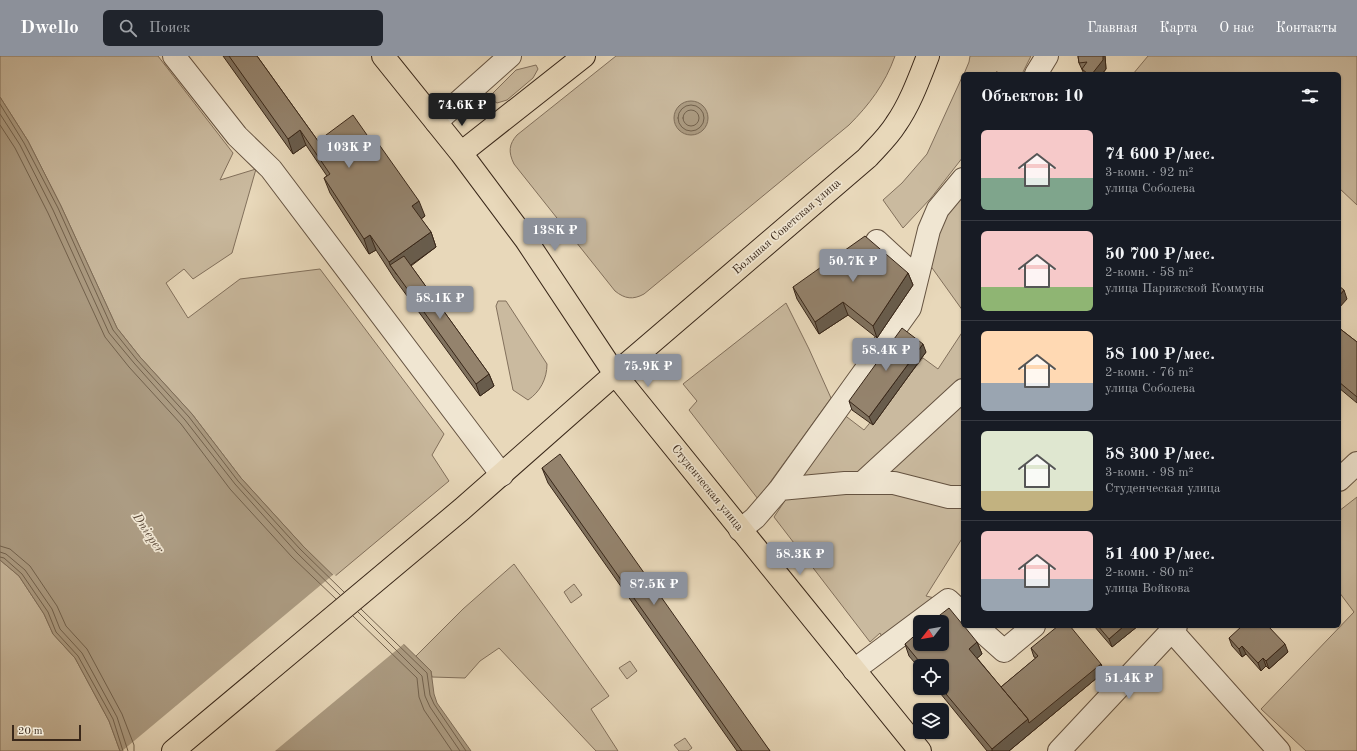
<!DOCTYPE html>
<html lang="ru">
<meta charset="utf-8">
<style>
body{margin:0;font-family:"Old Standard TT",serif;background:#20242c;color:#f1f3f6;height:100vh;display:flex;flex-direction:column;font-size:15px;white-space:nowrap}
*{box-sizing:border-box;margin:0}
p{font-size:13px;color:#9ea1a6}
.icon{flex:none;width:22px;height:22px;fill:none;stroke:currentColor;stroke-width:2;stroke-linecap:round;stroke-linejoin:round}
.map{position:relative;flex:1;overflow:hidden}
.details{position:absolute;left:961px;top:16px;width:380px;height:556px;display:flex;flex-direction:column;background:#171b24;border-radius:6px;box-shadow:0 1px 3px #0004}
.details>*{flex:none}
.needle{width:26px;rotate:239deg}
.fabs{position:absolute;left:913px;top:559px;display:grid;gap:8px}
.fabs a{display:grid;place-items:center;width:36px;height:36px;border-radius:6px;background:#171b24;box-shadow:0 1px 3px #0004;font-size:20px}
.scale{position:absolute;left:12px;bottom:10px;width:69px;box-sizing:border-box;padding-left:4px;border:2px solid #392719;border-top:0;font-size:11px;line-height:14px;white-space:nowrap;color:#392719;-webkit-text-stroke:3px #f0e6d2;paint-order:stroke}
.price{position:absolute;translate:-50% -34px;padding:0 9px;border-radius:4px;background:#8c9099;color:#fff;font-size:13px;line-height:26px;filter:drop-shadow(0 1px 2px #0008)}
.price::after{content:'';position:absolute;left:50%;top:24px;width:12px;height:9px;margin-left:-6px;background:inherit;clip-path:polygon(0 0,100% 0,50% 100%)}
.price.current{background:#222;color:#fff}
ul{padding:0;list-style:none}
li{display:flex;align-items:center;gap:12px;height:100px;padding:0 20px}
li+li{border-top:1px solid #363941}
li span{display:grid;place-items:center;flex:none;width:112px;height:80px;border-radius:6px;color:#555}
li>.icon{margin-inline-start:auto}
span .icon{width:48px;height:48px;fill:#fffc;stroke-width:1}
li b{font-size:17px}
h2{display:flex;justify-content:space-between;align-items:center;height:48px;padding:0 20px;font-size:17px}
header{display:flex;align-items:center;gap:24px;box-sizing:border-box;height:56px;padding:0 20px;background:#8c9099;color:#fff}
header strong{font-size:19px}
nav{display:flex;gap:22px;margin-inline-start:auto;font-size:14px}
.search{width:280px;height:36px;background:#20242c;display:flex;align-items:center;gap:10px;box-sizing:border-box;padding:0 14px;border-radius:6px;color:#9ea1a6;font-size:15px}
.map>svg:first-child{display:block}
</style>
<header>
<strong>Dwello</strong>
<div class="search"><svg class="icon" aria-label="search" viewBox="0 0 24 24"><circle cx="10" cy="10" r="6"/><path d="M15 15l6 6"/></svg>Поиск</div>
<nav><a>Главная</a><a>Карта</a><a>О нас</a><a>Контакты</a></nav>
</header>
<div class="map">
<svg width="1357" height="695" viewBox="0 0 1357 695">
<rect width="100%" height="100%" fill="#e8d8ba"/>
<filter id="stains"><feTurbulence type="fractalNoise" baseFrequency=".005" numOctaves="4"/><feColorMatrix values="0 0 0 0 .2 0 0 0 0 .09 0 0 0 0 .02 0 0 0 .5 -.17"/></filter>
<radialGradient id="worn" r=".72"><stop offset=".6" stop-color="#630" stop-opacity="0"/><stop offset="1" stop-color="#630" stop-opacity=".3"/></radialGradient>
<!-- green -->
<path fill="#caba9f" stroke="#82705c" d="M0,0H158L233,97L220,124L256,113L232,197L193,223L184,213L166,227L188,262L240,223L320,213L444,378L432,399L449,425L334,521L303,490L241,422L192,358L140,301L117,272L61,150L28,85L0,41Z
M616,0H895C885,28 869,49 849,69L644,238C633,244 625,243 615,235L514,108C508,96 509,88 517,79Z
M970,0H1031L1022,18H964L969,6Z
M1148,0H1357V149L1339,132V18H1133Z
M536,9L538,13L533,22L507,44L497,47L491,43L492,38L516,14Z
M963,19V101L931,142L903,172L883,144L902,127L927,98Z
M963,140V255L917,191Z
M498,245H506L547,308C547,323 540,336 528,344L513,334L496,250Z
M786,247L809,293L831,342L758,443L689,354L697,345L683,328Z
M963,275V481L926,540L943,544L886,589L880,577L870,586L774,461L843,358L864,374L923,302L938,313Z
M1357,441V695H1306L1261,653L1354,556L1339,536V455Z
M0,504L19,520L44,558L53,578L75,602L109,665L120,695H0Z
M514,508L609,640L591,653L618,695H596L499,592L480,605L465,622L432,621L431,615L416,600L463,553Z
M574,528L582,539L571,547L564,536Z
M630,605L637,615L627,623L619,612Z
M685,682L692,692L688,695H679L674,689Z"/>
<!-- water -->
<path fill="#ac9c83" stroke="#7e6d59" d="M0,41L28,85L61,150L117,272L140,301L192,358L241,422L303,490L431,615L434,638L437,647L471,695H120L109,665L75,602L53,578L44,558L19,520L0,504Z
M674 62a17 17 0 1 1 34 0a17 17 0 1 1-34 0Z"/>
<!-- pier -->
<path fill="#e8d8ba" d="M334,518L405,587L275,695H122Z"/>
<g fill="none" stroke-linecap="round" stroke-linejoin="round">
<!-- shore -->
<path stroke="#72624e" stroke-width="1" d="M0,48L24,87L58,152L113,274L137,304L189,361L238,425L300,493L344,536
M678 62a13 13 0 1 1 26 0a13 13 0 1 1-26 0Z
M683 62a8 8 0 1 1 16 0a8 8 0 1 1-16 0Z
M0,58L20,89L53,154L109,277L134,307L185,364L235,428L297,497L340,539
M0,69L15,92L48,157L105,281L129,311L181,368L230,433L292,501L336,543
M0,490L10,493L30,510L57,550L66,570L87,593L122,658L134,689V695
M0,496L6,498L25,514L52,553L60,573L82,597L117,661L128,695
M0,501L4,502L22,518L48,556L56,576L78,600L113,663L123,695
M361,553L427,617L430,639L434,648L466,695
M358,556L422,620L425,640L430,651L460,695
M353,560L417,622L419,641L424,654L452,695"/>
<defs>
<path id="minor" d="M174,0L237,80L271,113L502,419
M1036,18L1047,0
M436,66L510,0
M877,185L917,222
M1339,424L1357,407
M862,427L963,334
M780,433L845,427H894L949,441H963
M740,474L755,462L780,433L910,252L929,174L938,153L963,123
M976,570L1004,595L1034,570
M1171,574L1279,695
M854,614L948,544L963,558
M1059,695L1176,570"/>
<path id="major" d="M383,0L461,97L526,184L615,318L920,695
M461,97L584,0
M173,695L462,453L615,318L867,102C877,91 888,81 896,68C910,48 919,23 928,0"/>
</defs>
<!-- minor casing -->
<use href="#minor" stroke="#655341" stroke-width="24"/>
<!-- major casing -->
<use href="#major" stroke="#392719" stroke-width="24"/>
<!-- minor -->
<use href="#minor" stroke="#f0e6d2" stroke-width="22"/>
<!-- major -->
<use href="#major" stroke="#e8d8ba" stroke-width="22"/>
</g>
<!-- wall -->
<path fill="#7f715e" stroke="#392719" d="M223,0H257L318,85L425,160L421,163L431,176L436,191L411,210L489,318L494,330L480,340L394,222L376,194L369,198L330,137L324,122L327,120L306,89L293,98Z
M1078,0H1105L1106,13L1102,18H1084L1079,7Z
M908,217L913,229L877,282L848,259L819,278L797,243L793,231Z
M1339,272L1357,286V347L1339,332Z
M926,296L873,369L852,354L849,345Z
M542,412L770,695H737L548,427Z
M1094,570H1138L1112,591Z
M1229,582L1288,596L1269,613L1266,610L1261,615L1246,598L1242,601L1232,590Z
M977,586L982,598L977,602L1001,631L1036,602L1034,601L1031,592L1101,608L1104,616L1009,695H987L936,632H942V610H920V613L909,600L905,588Z"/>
<!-- shaded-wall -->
<path fill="#685c4c" stroke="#392719" d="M1103,0H1105L1106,13L1102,18H1092Z
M300,74L306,89L293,98L288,83Z
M419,145L425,160L418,165L412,150Z
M431,176L436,191L397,219L390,209L389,206Z
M370,179L376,194L369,198L364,183Z
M908,217L913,229L877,282L873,270Z
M1344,234L1347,243L1339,252V240Z
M843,246L848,259L819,278L815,266Z
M923,288L926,296L873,369L869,361Z
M489,318L494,330L480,340L476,328Z
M1124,570H1138L1112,591L1109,583Z
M977,586L982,598L974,605L969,593Z
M1285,588L1288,596L1269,613L1266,605Z
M1242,590L1246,598L1242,601L1239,593Z
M1263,602L1266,610L1261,615L1258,607Z
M1101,608L1104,616L1009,695H992V693L1028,663Z"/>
<!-- building -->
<path fill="#94836d" stroke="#392719" d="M229,0H257L318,85L353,59L374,89L378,87L419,145L412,150L431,176L389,206L370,179L364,183L324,122L330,118L300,74L288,83Z
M1078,0H1103V4L1092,18H1088L1082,13L1087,6L1079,7Z
M996,16L1006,18H995Z
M865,180L908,217L873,270L843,246L815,266L793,231Z
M404,200L489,318L476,328L390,209Z
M1339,230L1344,234L1339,240Z
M902,272L923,288L869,361L849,345Z
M1339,272L1357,286V341L1339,326Z
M560,398L770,695H742L542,412Z
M949,552L963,569V570H964L977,586L969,593L1028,663L992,693L941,632H942V610H923L905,588L920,575V588H942V566H931Z
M1058,570H1070L1101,608L1029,667L1028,663L1001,631L1038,600L1031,592Z
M1098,570H1124L1109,583Z
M1242,570H1268L1285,588L1266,605L1263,602L1258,607L1242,590L1239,593L1229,582Z"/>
<g text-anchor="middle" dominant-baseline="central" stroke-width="3.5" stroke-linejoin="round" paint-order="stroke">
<!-- street labels -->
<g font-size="12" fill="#392719" stroke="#f0e6d2">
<text transform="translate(787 171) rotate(-41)">Большая Советская улица</text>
<text transform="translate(707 432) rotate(51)">Студенческая улица</text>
</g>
<!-- water labels -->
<g font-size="13" font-style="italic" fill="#5c4a39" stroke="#f0e6d2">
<text transform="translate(148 477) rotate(56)">Dnieper</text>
</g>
</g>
<rect width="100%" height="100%" filter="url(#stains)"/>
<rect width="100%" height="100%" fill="url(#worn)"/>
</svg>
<div class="fabs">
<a><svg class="needle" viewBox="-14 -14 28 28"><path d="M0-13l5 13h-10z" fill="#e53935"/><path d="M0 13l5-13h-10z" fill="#9ea1a6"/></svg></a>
<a><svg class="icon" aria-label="locate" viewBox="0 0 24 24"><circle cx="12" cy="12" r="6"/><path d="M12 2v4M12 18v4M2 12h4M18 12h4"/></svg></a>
<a><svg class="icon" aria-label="layers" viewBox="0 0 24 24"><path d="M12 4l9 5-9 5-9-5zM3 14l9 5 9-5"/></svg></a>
</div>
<div class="scale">20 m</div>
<b class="price current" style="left:462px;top:71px">74.6K ₽</b>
<b class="price" style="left:349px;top:113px">103K ₽</b>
<b class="price" style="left:555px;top:196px">138K ₽</b>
<b class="price" style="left:853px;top:227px">50.7K ₽</b>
<b class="price" style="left:440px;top:264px">58.1K ₽</b>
<b class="price" style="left:886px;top:316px">58.4K ₽</b>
<b class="price" style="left:648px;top:332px">75.9K ₽</b>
<b class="price" style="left:800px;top:520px">58.3K ₽</b>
<b class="price" style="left:654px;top:550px">87.5K ₽</b>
<b class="price" style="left:1129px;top:644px">51.4K ₽</b>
<section class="details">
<h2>Объектов: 10<svg class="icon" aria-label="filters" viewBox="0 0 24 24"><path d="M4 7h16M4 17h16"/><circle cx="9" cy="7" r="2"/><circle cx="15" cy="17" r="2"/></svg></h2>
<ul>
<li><span style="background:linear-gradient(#f6c9c9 60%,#7fa58c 0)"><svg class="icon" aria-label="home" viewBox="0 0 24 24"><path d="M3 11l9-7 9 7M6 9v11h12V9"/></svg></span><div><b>74 600 ₽/мес.</b><p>3-комн. · 92 m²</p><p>улица Соболева</p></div></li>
<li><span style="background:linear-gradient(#f6c9c9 70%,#8fb573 0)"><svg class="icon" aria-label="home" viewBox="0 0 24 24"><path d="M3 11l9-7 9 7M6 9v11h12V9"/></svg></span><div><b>50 700 ₽/мес.</b><p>2-комн. · 58 m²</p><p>улица Парижской Коммуны</p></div></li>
<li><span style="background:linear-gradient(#ffd9b3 65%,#9aa5b1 0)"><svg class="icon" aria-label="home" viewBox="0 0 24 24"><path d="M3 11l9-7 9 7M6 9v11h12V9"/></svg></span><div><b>58 100 ₽/мес.</b><p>2-комн. · 76 m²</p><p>улица Соболева</p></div></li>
<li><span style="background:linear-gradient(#dfe7d0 75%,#c2b280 0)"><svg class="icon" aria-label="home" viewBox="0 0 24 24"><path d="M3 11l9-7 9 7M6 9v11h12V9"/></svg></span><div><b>58 300 ₽/мес.</b><p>3-комн. · 98 m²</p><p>Студенческая улица</p></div></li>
<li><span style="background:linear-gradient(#f6c9c9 60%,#9aa5b1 0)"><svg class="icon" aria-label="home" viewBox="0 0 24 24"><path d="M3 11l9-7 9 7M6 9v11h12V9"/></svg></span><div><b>51 400 ₽/мес.</b><p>2-комн. · 80 m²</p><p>улица Войкова</p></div></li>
</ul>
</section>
</div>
